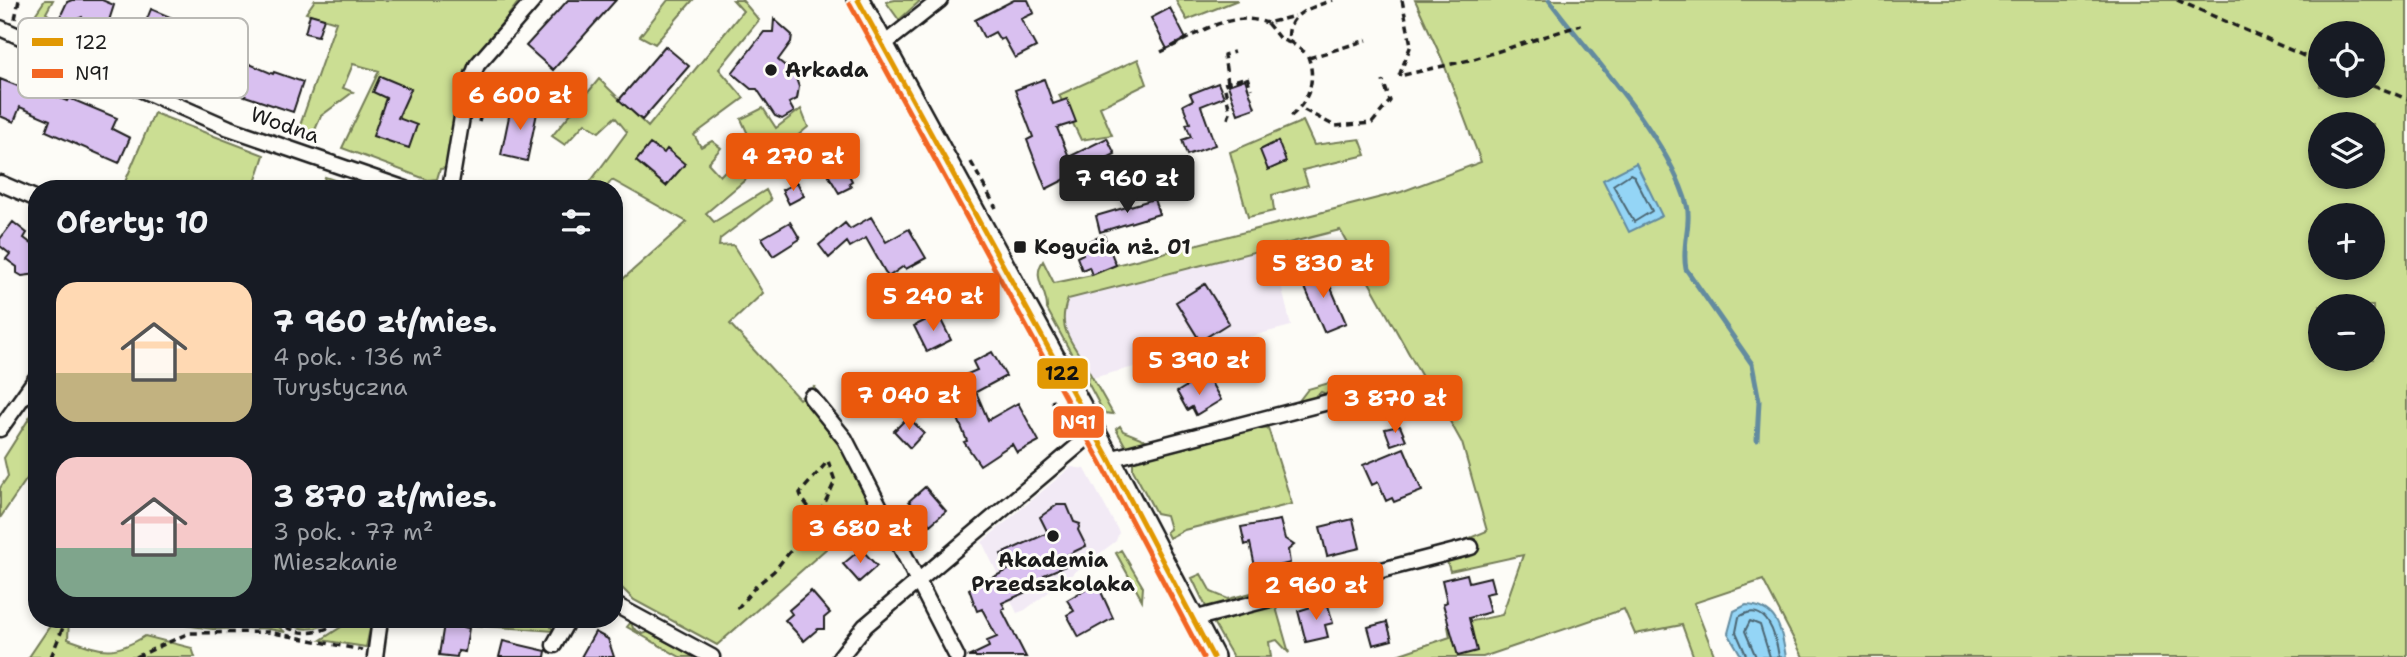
<!DOCTYPE html>
<html lang="pl">
<meta charset="utf-8">
<style>
body{margin:0;font-family:"Shantell Sans",sans-serif;background:#242831;color:#f1f3f6;height:100vh;display:flex;flex-direction:column;font-size:26px;white-space:nowrap}
*{box-sizing:border-box;margin:0}
p{font-size:23px;color:#9ea1a6}
.icon{flex:none;width:38px;height:38px;fill:none;stroke:currentColor;stroke-width:2;stroke-linecap:round;stroke-linejoin:round}
.map{position:relative;flex:1;overflow:hidden}
.drawer{position:absolute;left:28px;top:180px;width:595px;height:448px;display:flex;flex-direction:column;background:#171b24;border-radius:28px;box-shadow:0 4px 10px #0003}
.drawer>*{flex:none}
.tools{position:absolute;left:2308px;top:21px;display:grid;gap:14px}
.tools a{display:grid;place-items:center;width:77px;height:77px;border-radius:50%;background:#171b24;box-shadow:0 4px 10px #0003;font-size:35px}
.price{position:absolute;translate:-50% -60px;padding:0 16px;border-radius:7px;background:#ea580c;color:#fff;font-size:23px;line-height:46px;filter:drop-shadow(0 2px 4px #0008)}
.price::after{content:'';position:absolute;left:50%;top:42px;width:21px;height:16px;margin-left:-10px;background:inherit;clip-path:polygon(0 0,100% 0,50% 100%)}
.price.selected{background:#222;color:#fff}
ul{padding:0;list-style:none}
li{display:flex;align-items:center;gap:21px;height:175px;padding:0 28px}
li span{display:grid;place-items:center;flex:none;width:196px;height:140px;border-radius:21px;color:#555}
li>.icon{margin-inline-start:auto}
span .icon{width:84px;height:84px;fill:#fffc;stroke-width:1}
li b{font-size:30px}
h2{display:flex;justify-content:space-between;align-items:center;height:84px;padding:0 28px;font-size:30px}
.map>svg:first-child{display:block}
</style>
<div class="map">
<svg width="2407" height="657" viewBox="0 0 2407 657">
<rect width="100%" height="100%" fill="#fdfcf7"/>
<filter id="ink" filterUnits="userSpaceOnUse"><feTurbulence type="fractalNoise" baseFrequency=".0143" numOctaves="2"/><feDisplacementMap in="SourceGraphic" scale="14" xChannelSelector="R" yChannelSelector="G"/><feConvolveMatrix kernelMatrix="1 2 1 2 8 2 1 2 1" color-interpolation-filters="sRGB"/></filter>
<g filter="url(#ink)">
<!-- built -->
<path fill="#f2eaf5" d="M1272,247L1291,326L1092,378L1065,331L1061,315L1067,299Z
M1071,467L1085,469L1119,532L1116,541L1025,610L1017,613L982,542Z"/>
<!-- green -->
<path fill="#cbde93" stroke="#747d58" stroke-width="2" fill-rule="evenodd" d="M45,0H53L46,13L69,30L63,40L28,25Z
M315,0H520L465,71L447,168L440,169L437,179L428,180L342,148L379,71L353,64L343,88L353,92L321,116L312,137L297,134L336,22L306,13Z
M668,0H693L655,44L640,36Z
M733,0H742L759,20L719,69L744,98L694,135L701,147L712,141L721,148L708,163L720,176L752,143L741,119L763,108L776,128L801,109L808,127L706,213L714,222L766,190L771,200L720,239L719,246L733,245L763,293L730,324L799,399L815,386L806,397L840,440L887,529L879,534L868,512L717,645L634,600L614,580V287L687,222L612,180L605,189H585L627,132L615,117L599,132L585,123L565,145L552,136L599,79L648,127L743,11Z
M895,0H921L899,20L886,2Z
M1178,0H1238L1187,20L1176,1Z
M1415,0H2407V657H1803L1763,580L1694,603L1715,657H1690L1693,655L1682,625L1635,634L1624,609L1483,657H1391L1450,637L1448,626L1502,615L1523,555L1450,571L1443,549L1487,531L1462,443L1432,389L1352,410L1341,408L1350,406L1348,398L1343,400L1321,392L1310,401L1138,448L1126,447L1116,429L1120,426L1123,431L1148,441L1298,402L1308,389L1343,379L1348,398L1422,377L1340,230L1068,299C1057,326 1069,338 1083,361L1077,364L1047,309C1048,291 1031,278 1043,261L1054,283L1092,275L1116,265L1401,192L1481,162L1442,59ZM2320,33H2373V86H2320ZM2320,124H2373V177H2320ZM2320,215H2373V268H2320ZM2320,306H2373V359H2320Z
M1138,59L1147,84L1100,107L1112,135L1081,140L1059,95Z
M154,113L264,155L253,189H122Z
M1303,121L1314,145L1360,139L1366,155L1303,170L1308,185L1272,195L1274,211L1248,217L1230,152Z
M325,177L361,189H321Z
M1088,370L1113,414L1104,413L1087,381L1089,377L1084,374Z
M37,406V471L33,470L0,518V488L8,476L4,458Z
M1260,427L1268,428L1292,504L1184,530L1169,538L1166,532L1170,529L1166,515L1156,513L1133,470V460Z
M1121,550L1143,587L1142,600L1116,553Z
M1201,574L1211,592L1228,599L1313,577L1312,582L1208,611L1192,578Z
M1275,604L1289,653L1277,640L1269,642L1271,657H1233L1214,624L1216,619Z
M54,620H69L68,639C102,651 113,656 145,636L192,648L195,657H29Z
M169,620H270L285,632L264,628L213,629L169,623Z
M283,620H334C319,631 297,632 283,620Z
M352,620H372L366,647L321,640Z
M474,620H548L553,631L473,625Z
M631,622L633,628L643,634L648,632L695,657H680L627,627Z"/>
<!-- water -->
<path fill="#94d5f6" stroke="#648b9f" stroke-width="2" d="M1636,163L1662,216L1629,232L1603,180Z
M1746,605C1778,606 1781,629 1786,657H1742L1728,633L1734,611Z"/>
<g fill="none" stroke-linecap="round" stroke-linejoin="round">
<!-- shore -->
<path stroke="#4c6673" stroke-width="2" d="M1630,174L1634,176L1652,211L1634,222L1613,185Z
M1747,657L1736,632L1739,617C1767,599 1776,637 1779,657
M1756,657L1745,631L1750,621L1760,625L1770,657"/>
<!-- stream -->
<path stroke="#648b9f" stroke-width="5" d="M1549,0C1592,58 1668,136 1687,205C1692,223 1681,246 1686,269L1752,364L1759,401L1757,440"/>
</g>
<!-- building -->
<path fill="#d9c0f0" stroke="#1c1c1c" stroke-width="2" d="M72,0H102L114,5L104,36L86,28L82,17L71,22L60,17L67,2Z
M568,0H616L553,70L526,46Z
M1014,0H1028L1034,13L1021,19L1036,47L1015,58L1004,38L1000,40L995,32L984,38L975,20Z
M1170,8L1186,39L1167,49L1151,18Z
M151,9L177,20L168,40L224,59L226,54L273,74L274,72L303,82L293,112L242,95L171,62L170,65L152,58L154,54L148,52L150,47L133,39L140,22L145,24Z
M310,14L324,18L318,36L305,33Z
M774,19L792,35L791,42L778,60L794,73L799,87L797,99L789,103L794,112L782,119L775,116L757,89H751L732,73L764,32H773Z
M665,46L689,66L642,120L619,100Z
M380,76L411,89L398,118L417,125L409,148L373,136L386,98L373,92Z
M0,79L43,96L45,92L67,101L69,98L117,118L112,129L130,138L119,163L46,131L50,120L20,107L14,122L0,116Z
M1044,79L1053,104L1067,99L1076,122L1057,128L1069,157L1107,138L1115,154L1046,189L1027,140L1033,137L1015,90Z
M1245,79L1255,108L1238,114L1228,85Z
M1218,83L1224,97L1201,106L1215,145L1187,155L1182,140L1191,137L1186,124L1190,123L1183,105L1193,100L1190,94Z
M512,102L538,108L527,161L501,155Z
M1278,141L1286,162L1268,170L1260,150Z
M833,143L852,181L849,183L851,187L839,193L815,153Z
M650,144L664,153L667,149L685,164L666,186L636,161Z
M797,182L804,196L789,204L782,190Z
M1154,199L1159,214L1100,232L1096,216Z
M871,217L886,242L909,229L926,258L906,269L904,266L888,277L866,238L850,247L847,242L829,258L819,245L845,223L850,229Z
M13,222L27,233L24,238L37,248V274L22,276L17,273V267L6,259L10,254L0,246V239Z
M790,222L800,239L773,256L762,238Z
M1104,235L1116,265L1092,275L1089,267L1082,270L1077,257L1083,254L1079,245Z
M1322,267L1346,323L1324,332L1300,276Z
M1205,284L1229,323L1200,341L1176,302Z
M938,314L951,340L927,352L914,326Z
M992,352L1006,376L976,392L988,420L1018,403L1039,441L1017,453L1012,444L980,465L964,442L967,441L944,384L977,370L973,362Z
M1209,379L1221,400L1196,415L1192,407L1187,410L1177,392L1192,383L1195,387Z
M908,417L924,433L910,448L894,431Z
M1400,426L1406,440L1391,445L1385,429Z
M1404,448L1422,491L1394,502L1392,498L1386,501L1378,482L1372,485L1363,465Z
M925,487L946,511L930,525L909,501Z
M1057,505H1067L1074,522L1080,524L1078,530L1086,546L1061,558L1065,566L1044,575L1048,582L1002,603L1005,608L1002,610L1026,657H968L989,647L987,641L997,637L982,609L977,611L969,589L1008,570L1001,554L1048,533L1040,517Z
M1353,519L1360,548L1327,556L1320,527Z
M1280,520L1285,539L1294,545L1288,550L1290,563L1278,566L1274,574L1267,569L1256,571L1250,543L1245,545L1241,527Z
M861,549L877,566L859,582L843,564Z
M1467,574L1469,582L1490,577L1494,592L1485,594L1490,612L1469,618L1477,651L1458,656L1443,604L1447,602L1442,580Z
M1097,583L1113,618L1079,637L1067,615L1074,611L1067,600Z
M811,591L830,613L824,618V629H818L804,641L785,620L792,614L789,610Z
M1327,602L1333,623L1325,625L1328,637L1306,642L1298,611Z
M1387,622L1392,640L1373,645L1368,627Z
M444,624L469,628L465,652L458,651L457,657L439,655Z
M595,632L608,639L614,657H581Z
M503,641L546,651L545,657H499Z"/>
<g fill="none" stroke-linecap="round" stroke-linejoin="round">
<defs>
<path id="minor" d="M0,28L229,128L406,189
M883,45L940,0
M0,183L37,199
M450,189L466,93L477,65L534,0
M811,397L845,439L957,657
M0,429L37,377
M1109,459L1336,400
M614,604L712,657
M1193,619L1471,547
M554,645L568,620
M375,657L380,620
M840,657L865,626L1094,432"/>
<path id="secondary" d="M858,0L1109,459L1213,657"/>
</defs>
<!-- minor casing -->
<use href="#minor" stroke="#1c1c1c" stroke-width="19"/>
<!-- secondary casing -->
<use href="#secondary" stroke="#1c1c1c" stroke-width="26"/>
<!-- path -->
<path stroke="#1c1c1c" stroke-width="3.5" stroke-dasharray="7 5" stroke-linecap="butt" d="M1402,0L1411,45L1399,76L1474,59L1581,25
M2177,0L2320,63
M15,19L19,0
M1290,43L1280,39L1267,23L1295,16
M1161,52C1195,36 1228,9 1267,23
M1309,58L1367,40
M1228,83L1224,55L1234,52
M2373,85L2407,99
M1304,110L1335,126L1372,123L1390,101L1383,81
M1291,116C1310,100 1317,78 1307,54L1289,41C1285,13 1311,8 1333,0
M1228,119L1230,112L1224,84L1247,77L1251,89
M479,122L487,89
M971,162L996,208
M420,182L436,184
M1052,400L1070,434
M815,529C820,512 804,507 800,493L828,461L835,481L816,522
M737,609L756,586L774,571L803,536L864,509
M277,620C301,640 320,633 345,620
M51,657L66,620
M136,657L189,633L268,632L362,650"/>
<!-- minor -->
<use href="#minor" stroke="#fdfcf7" stroke-width="14"/>
<!-- secondary -->
<use href="#secondary" stroke="#fdfcf7" stroke-width="21"/>
<defs>
<path id="bus-1" d="M858,0L1109,459L1213,657"/>
<path id="bus-2" d="M850,4L1101,463L1203,657"/>
</defs>
<!-- bus-1 casing -->
<use href="#bus-1" stroke="#fdfcf7" stroke-width="10"/>
<!-- bus-2 casing -->
<use href="#bus-2" stroke="#fdfcf7" stroke-width="10"/>
<!-- bus-1 -->
<use href="#bus-1" stroke="#e19803" stroke-width="5"/>
<!-- bus-2 -->
<use href="#bus-2" stroke="#f26522" stroke-width="5"/>
</g>
</g>
<!-- markers -->
<g fill="#1c1c1c" stroke="#fdfcf7" stroke-width="2.5">
<circle cx="771" cy="70" r="7"/>
<rect x="1013" y="240" width="14" height="14" rx="3.5"/>
<circle cx="1053" cy="536" r="7"/>
</g>
<g text-anchor="middle" dominant-baseline="central" stroke-width="6" stroke-linejoin="round" paint-order="stroke">
<!-- poi labels -->
<g font-size="21" font-weight="bold" fill="#1c1c1c" stroke="#fdfcf7" text-anchor="start">
<text x="785" y="70">Arkada</text>
<text x="1034" y="247">Kogucia nż. 01</text>
<text x="1053" y="560" text-anchor="middle">Akademia<tspan x="1053" dy="24">Przedszkolaka</tspan></text>
</g>
<!-- street labels -->
<g font-size="21" fill="#1c1c1c" stroke="#fdfcf7">
<text transform="translate(285 125) rotate(19)">Wodna</text>
</g>
</g>
<!-- legend -->
<rect x="18" y="18" width="230" height="80" rx="10" fill="#fdfcf7" stroke="#bab9b5" stroke-width="2"/>
<rect x="32" y="38" width="31" height="8" fill="#e19803"/>
<rect x="32" y="69" width="31" height="9" fill="#f26522"/>
<g font-size="19" fill="#1c1c1c">
<text x="75" y="49">122</text>
<text x="75" y="80">N91</text>
</g>
<g stroke="#fdfcf7" stroke-width="2.5">
<rect x="1036" y="357" width="53" height="33" rx="7" fill="#e19803"/>
<rect x="1052" y="405" width="53" height="34" rx="7" fill="#f26522"/>
</g>
<g font-size="19" text-anchor="middle" font-weight="bold" fill="#fff">
<text x="1078" y="429">N91</text>
</g>
<g font-size="19" text-anchor="middle" font-weight="bold" fill="#111">
<text x="1062" y="380">122</text>
</g>
</svg>
<div class="tools">
<a><svg class="icon" aria-label="locate" viewBox="0 0 24 24"><circle cx="12" cy="12" r="6"/><path d="M12 2v4M12 18v4M2 12h4M18 12h4"/></svg></a>
<a><svg class="icon" aria-label="layers" viewBox="0 0 24 24"><path d="M12 4l9 5-9 5-9-5zM3 14l9 5 9-5"/></svg></a>
<a>+</a>
<a>−</a>
</div>
<b class="price" style="left:520px;top:132px">6 600 zł</b>
<b class="price" style="left:793px;top:193px">4 270 zł</b>
<b class="price selected" style="left:1127px;top:215px">7 960 zł</b>
<b class="price" style="left:1323px;top:300px">5 830 zł</b>
<b class="price" style="left:933px;top:333px">5 240 zł</b>
<b class="price" style="left:1199px;top:397px">5 390 zł</b>
<b class="price" style="left:909px;top:432px">7 040 zł</b>
<b class="price" style="left:1395px;top:435px">3 870 zł</b>
<b class="price" style="left:860px;top:565px">3 680 zł</b>
<b class="price" style="left:1316px;top:622px">2 960 zł</b>
<section class="drawer">
<h2>Oferty: 10<svg class="icon" aria-label="filters" viewBox="0 0 24 24"><path d="M4 7h16M4 17h16"/><circle cx="9" cy="7" r="2"/><circle cx="15" cy="17" r="2"/></svg></h2>
<ul>
<li><span style="background:linear-gradient(#ffd9b3 65%,#c2b280 0)"><svg class="icon" aria-label="home" viewBox="0 0 24 24"><path d="M3 11l9-7 9 7M6 9v11h12V9"/></svg></span><div><b>7 960 zł/mies.</b><p>4 pok. · 136 m²</p><p>Turystyczna</p></div></li>
<li><span style="background:linear-gradient(#f6c9c9 65%,#7fa58c 0)"><svg class="icon" aria-label="home" viewBox="0 0 24 24"><path d="M3 11l9-7 9 7M6 9v11h12V9"/></svg></span><div><b>3 870 zł/mies.</b><p>3 pok. · 77 m²</p><p>Mieszkanie</p></div></li>
</ul>
</section>
</div>
